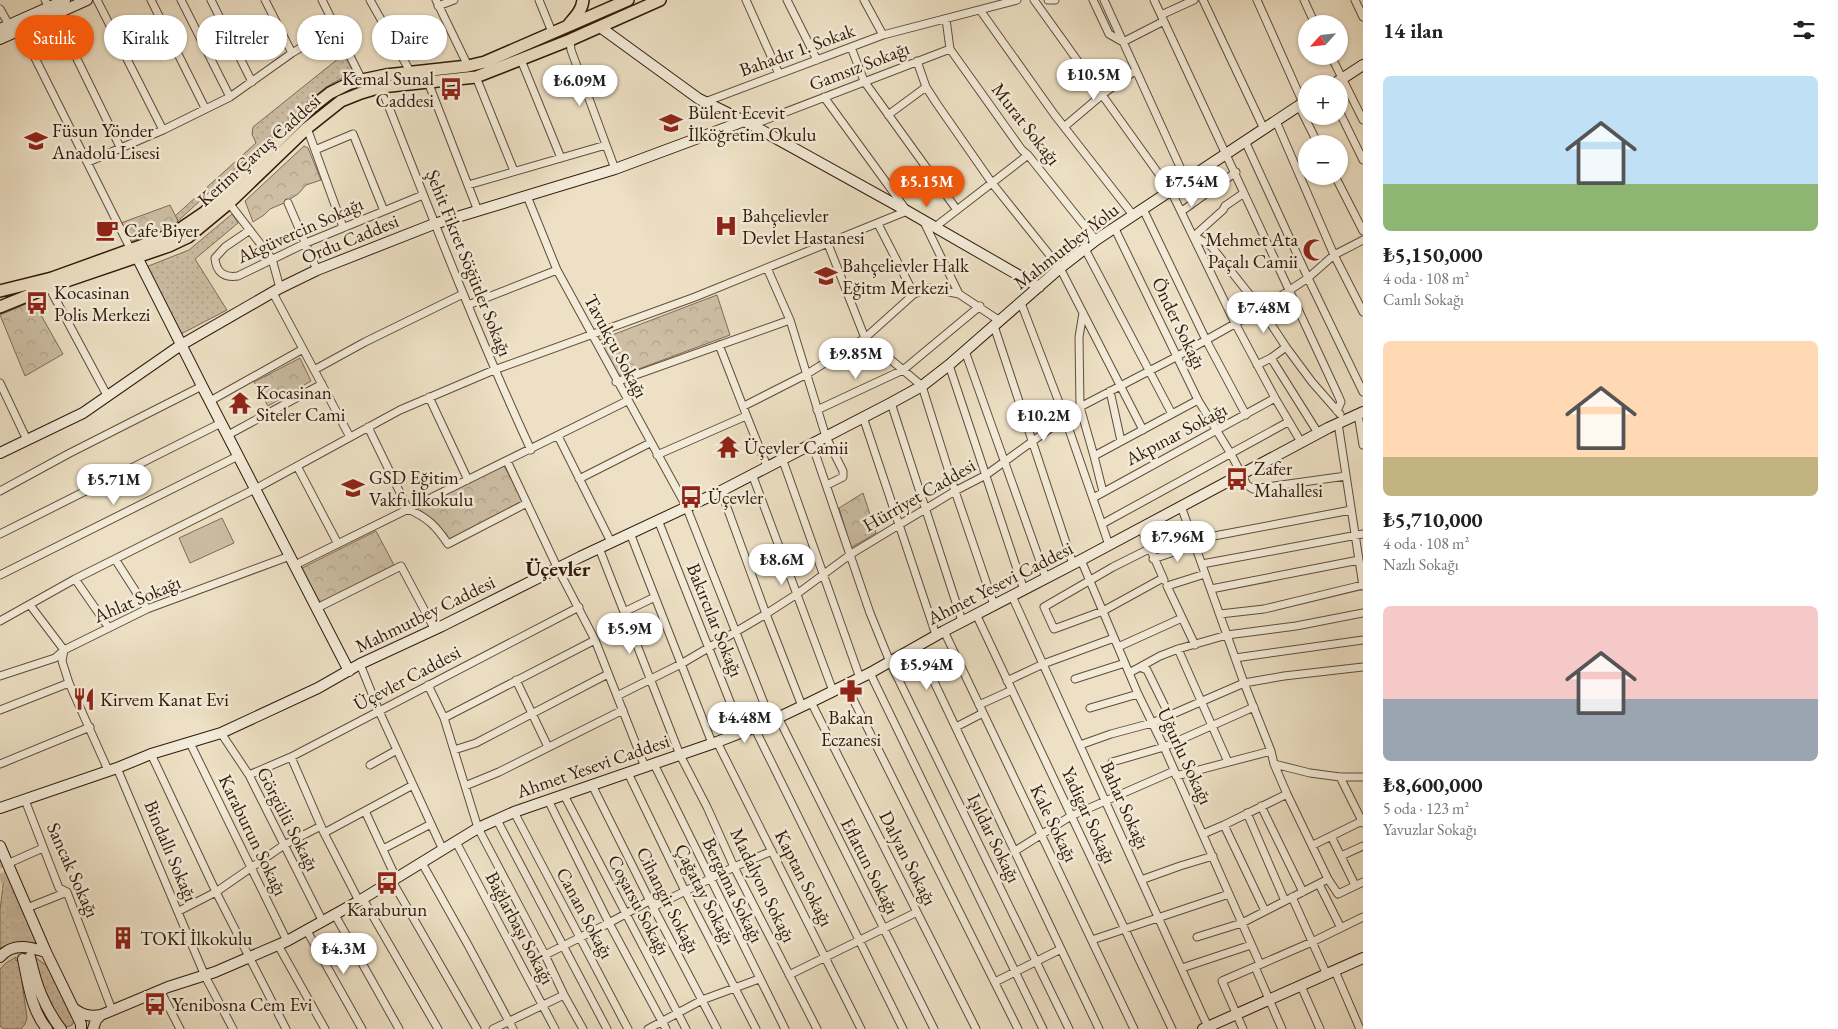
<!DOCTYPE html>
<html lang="tr">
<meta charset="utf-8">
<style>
body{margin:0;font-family:"EB Garamond",serif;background:#f2f2f2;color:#222;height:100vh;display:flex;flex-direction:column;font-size:19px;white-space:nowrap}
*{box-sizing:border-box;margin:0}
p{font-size:16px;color:#767676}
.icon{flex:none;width:28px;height:28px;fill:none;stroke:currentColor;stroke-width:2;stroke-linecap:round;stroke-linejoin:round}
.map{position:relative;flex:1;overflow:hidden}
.details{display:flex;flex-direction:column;background:#fff;width:475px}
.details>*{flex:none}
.banner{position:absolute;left:15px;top:15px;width:475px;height:45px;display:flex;gap:10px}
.needle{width:32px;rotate:243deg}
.tools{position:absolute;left:1298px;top:15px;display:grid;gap:10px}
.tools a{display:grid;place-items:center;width:50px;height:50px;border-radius:50%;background:#fff;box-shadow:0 1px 4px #0004;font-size:25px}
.price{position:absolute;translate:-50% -42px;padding:0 11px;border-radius:18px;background:#fff;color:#222;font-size:16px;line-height:32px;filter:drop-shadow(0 1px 2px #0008)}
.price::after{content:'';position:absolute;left:50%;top:30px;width:15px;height:11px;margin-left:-8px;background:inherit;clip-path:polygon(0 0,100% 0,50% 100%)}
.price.current{background:#ea580c;color:#fff}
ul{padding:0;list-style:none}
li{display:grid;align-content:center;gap:10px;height:265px;padding:0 20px}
li span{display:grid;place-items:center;height:155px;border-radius:8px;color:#555}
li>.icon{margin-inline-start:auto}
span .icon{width:90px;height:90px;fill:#fffc;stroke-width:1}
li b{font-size:21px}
h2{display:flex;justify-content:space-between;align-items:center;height:60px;padding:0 20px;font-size:21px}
.pill{padding:0 18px;border-radius:22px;background:#fff;box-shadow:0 1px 4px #0004;font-size:18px;line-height:45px}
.pill.current{background:#ea580c;color:#fff}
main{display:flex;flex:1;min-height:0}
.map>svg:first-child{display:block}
</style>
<main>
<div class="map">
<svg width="1363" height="1029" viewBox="0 0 1363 1029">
<defs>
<pattern id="grass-dots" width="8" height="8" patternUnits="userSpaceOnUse" patternTransform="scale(1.25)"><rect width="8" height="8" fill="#cdbea4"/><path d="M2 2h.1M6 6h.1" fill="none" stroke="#b0a38c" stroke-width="1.8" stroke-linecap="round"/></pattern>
<pattern id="park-crowns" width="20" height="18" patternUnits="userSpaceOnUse" patternTransform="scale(1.25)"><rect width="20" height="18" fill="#cdbea4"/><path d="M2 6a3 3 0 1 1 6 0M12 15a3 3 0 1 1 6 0" fill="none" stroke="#b0a38c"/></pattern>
</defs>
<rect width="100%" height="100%" fill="#ede0c4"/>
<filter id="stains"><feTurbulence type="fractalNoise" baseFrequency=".004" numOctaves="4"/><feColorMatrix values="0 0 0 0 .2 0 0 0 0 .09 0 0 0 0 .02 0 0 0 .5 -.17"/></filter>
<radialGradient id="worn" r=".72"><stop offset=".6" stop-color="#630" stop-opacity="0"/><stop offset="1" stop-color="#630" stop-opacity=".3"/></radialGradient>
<!-- grass -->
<path fill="url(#grass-dots)" stroke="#7f6c57" d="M344,54L353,72L326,87L290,118L178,221L175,216L256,143L252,134L253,127Z
M232,214L238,223L195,259L227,310L179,335L146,267L189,250Z
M5,869L38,944L21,940L0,948V910Z
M16,957V961L19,960L27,1018L25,1024L21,1029H4L0,1026V969L6,963Z
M35,957L47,966L74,1021L72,1025L67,1027C46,1004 41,987 35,957Z"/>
<!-- park -->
<path fill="url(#park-crowns)" stroke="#7f6c57" d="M304,146L308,148L321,180L306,185L298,194L284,203L270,209L264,215L253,222L245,201Z
M170,205L178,221L170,228L130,242L121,223Z
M717,295L730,335L617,377L599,340Z
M33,301L63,354L25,376L0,315Z
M300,358L311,381L268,406L254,382Z
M504,466L524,502L448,541L438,524L416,508Z
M863,493L876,533L851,548L839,508Z
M376,531L394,565L319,603L300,569Z"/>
<!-- garden -->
<path fill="#cdbea4" stroke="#7f6c57" d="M222,518L234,543L190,563L179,538Z"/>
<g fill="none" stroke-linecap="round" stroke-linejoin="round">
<!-- secondary-tunnel -->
<path stroke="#c7b89f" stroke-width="10" stroke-dasharray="10 5" stroke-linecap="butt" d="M0,858L8,891
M12,880L29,954
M11,908L23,959"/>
<defs>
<path id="street" d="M45,0L49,7
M97,0L163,130
M151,0L205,108
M181,0L230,97
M211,0L252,82
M265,0L292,53
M322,0L362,80
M370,0L411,73
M436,0L468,66
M539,0L552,32
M746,0L779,74
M787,0L817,60
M864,0L883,35
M1034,0L1171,191L1235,323L1275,398L1301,442
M1048,0H1055
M1093,0L1109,34L1123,42L1164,21
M1104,0L1186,180
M1154,0L1338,395L1341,402L1337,411
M1203,0L1264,129
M1257,0L1303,103
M1304,0L1315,24
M1355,0L1363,17
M438,6L454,0
M0,9L9,25
M980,10L1054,114L1133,215
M55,14L121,149
M1161,15L1194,0
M946,19L950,49L1022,150L1028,155L1096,240
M19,26L131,250
M570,40L571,50L615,169
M851,47L864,81L957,210
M1331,56L1363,120
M521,60L561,158
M917,61L926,87L937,104L992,183L1060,268L1143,430
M476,77L514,171
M428,82L478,211
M381,87C429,209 476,331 531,450
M705,102L883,35L1017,0
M1299,106L1318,144
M1339,111L1363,160
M888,115L926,87
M1276,121L1334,255L1363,312
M752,125L950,49
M1064,127L1103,94L1136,70
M307,128L343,227
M1245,141L1308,278L1363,392
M315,150L353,134L384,211
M88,162L163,130L230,97L292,53L335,27
M1335,176L1363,231
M468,185L606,145
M527,196L557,270L686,506L771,721
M229,203L272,259L280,288
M288,203L317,270
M1143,209L1206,340L1246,415
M1182,211L1236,172
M923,220L959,294
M878,224L914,294
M935,227L1028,155
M1115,229L1198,400L1231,454L1247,485L1253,489L1346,476
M250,230L225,247L215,258C216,273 225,278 238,276L306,243L423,195
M1194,236L1211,246L1261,309L1286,347L1312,382L1340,414
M1194,236L1223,210L1225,206L1244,193
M828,244L865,338L922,386L955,491L994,605
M1085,249L1172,414
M767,268L790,320L826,437L843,471V477L827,485
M49,287L108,397
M273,293L350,437
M1021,303L1065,418L1109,545
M468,305L557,270
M1083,313L1079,337L1080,407L1094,456L1103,492
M994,326L1073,564
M719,345C735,385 750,426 767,466
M965,351L1046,578
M1271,358L1318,433
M949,365L1024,590
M1257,365L1271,358L1286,347
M314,370L365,342L463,294
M616,382L790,320
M0,383L27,440
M1110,391L1121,441
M429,397L468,480
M210,401L303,349
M891,403L962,621
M744,406L807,374L865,338L914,294L929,288L959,294L1000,321
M817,410L903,370L980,306
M1358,414L1363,445
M863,417L936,635
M1338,423L1363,586
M368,427L408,509C428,518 436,526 448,544L527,503
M228,435L322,384
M558,436L611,542
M812,444L870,613L890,662L1069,1029
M657,455L746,416
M1094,456L1198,400
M782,458L860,678
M507,461L558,569L595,640L645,767
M297,466L338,544
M752,474L833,691
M579,479L650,443
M0,491L68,454L202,386
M721,491L766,614L802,706
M1093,498L1275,398
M1181,506L1244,683L1271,751L1274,764L1287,794L1328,879L1338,894L1363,882
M658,520L742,732
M1102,524L1288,422
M1141,528L1164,580
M630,533L712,743
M0,534L221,423
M1193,540L1351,510
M599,548L680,755L707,807L734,867L817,1029
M1149,549L1113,567L1044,607L1054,629L1103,611L1163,578
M115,559L147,609
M1153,559L1195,545
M1081,560L1138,694L1164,747L1260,964
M1202,564L1363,534
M295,565L627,401
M0,575L238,456
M75,579L109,628
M1211,589L1359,560
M1012,596L1208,1027
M30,605L64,650L62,661L69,683L108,770
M317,608L401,566L435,630
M624,612L655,597
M976,614L1172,1029
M1220,614L1264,609L1363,585
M0,621L75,579L255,489L400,410L494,370L695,297L907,211L824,97
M944,631L1134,1029
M1195,645L1167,586L1205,574
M917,646L1099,1029
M1118,647L1182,618
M1178,649L1228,762
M1235,658L1363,640
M360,664L379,711L443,850
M1140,667L1160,656L1178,649L1227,635L1296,626L1363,613
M870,673L1043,1029
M1129,673L1140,667L1147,670L1169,715
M0,676L55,658L64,650L147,609L290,556
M1075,679L1125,663
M516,680L548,747
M1007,681L1043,664L1114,638
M428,685L444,718
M846,685L1018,1029
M617,696L681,664L766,614L797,594L851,554L955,491L986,475L1080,407L1176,357L1261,309L1308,278L1334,255L1363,240
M811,702L976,1029
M979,705L1012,690
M1090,708L1138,694
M0,710L69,683
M778,717L934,1029
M754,727L903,1029
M956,727L983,713
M221,733L249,775L323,922
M717,742L861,1029
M190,743L287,941
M1080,745L1111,734L1152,723L1244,683L1284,676L1363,667
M454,750L476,743L608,674
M151,754L216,892L286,1029
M291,757L324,833L359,901
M1112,762L1164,747L1254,707
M0,764L90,727
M654,764L785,1029
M1274,764L1310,773L1340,777H1363
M370,765L397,750
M117,768L205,976L233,1029
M628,773L685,891L756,1029
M249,775L291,757L579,607
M1176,776L1271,751
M1340,777L1362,821L1363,820
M592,785L653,907L717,1029
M465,786L499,772L623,710
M564,795L686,1029
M25,800L59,888L67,892L112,1010
M548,800L609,923L666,1029
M1261,806L1303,892
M365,811L396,878
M514,812L628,1029
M1247,813L1285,901
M497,820L607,1029
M1224,825L1265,911
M324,833L413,785
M1203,834L1224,825L1287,794
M1331,836L1355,885
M456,842L555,1029
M1313,845L1362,821L1363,823
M383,849L431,824
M1015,851L1071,816L1174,771
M1341,856L1363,846
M422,863L468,945L513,1029
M7,864L43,848
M1141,880L1180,866L1213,856
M392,881L477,1029
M1319,884L1341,928
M1292,897L1327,975
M363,899L438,1029
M653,907L734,867L772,851
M27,908L67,892
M179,911L216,892L284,845L321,826
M335,915L399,1029
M307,931L362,1029
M1197,937L1242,923L1328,879
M1092,940L1229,894
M278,945L325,1029
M545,955L609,923L649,901
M1255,967L1282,1029
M1182,968L1251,945
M1335,971L1360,1029
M789,975L917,912
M995,982L1061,949
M1301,986L1320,1029
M160,990L180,1029
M493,1029L564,995
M583,1029L564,995L545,955L478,828L444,718L595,640
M648,1029L702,1000L759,979
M1243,1029L1222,981L1312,942L1363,917"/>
<path id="secondary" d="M600,27L699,99L752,125L907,211L1039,287
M0,29L65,0
M0,39L87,0
M1334,84L1363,65
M137,257L202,386L349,671
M0,453L83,413L181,345L280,288L317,270L434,224L615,169L744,121
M0,808L117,768L151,754L221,733L318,688L360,664L442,626L580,557L721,491L891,403L922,386L949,365L1060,268L1096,240L1306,101
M0,846L46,952L81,1024V1029
M0,957C13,942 30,947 46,952
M30,957C36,984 44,1007 61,1029
M23,959C28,982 31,1010 47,1029
M73,1008C83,1015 89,1017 101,1015L168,987L215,972L287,941L359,901L478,828L514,812L717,742L771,721L811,702L870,673L944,631L1081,560L1328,428L1363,412
M93,1029L96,1020L101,1015
M1203,1029L1363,958"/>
<path id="primary" d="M569,24C576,16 582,10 583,0
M0,291L52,278L160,239L180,229L205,212L312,107L330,93L348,84L362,80L386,75L468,66L485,62L628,0
M0,307L49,287L169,246L188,237L229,203L307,128L341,101L361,93L381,87L476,77L570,40L660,0"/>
</defs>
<!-- street casing -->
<use href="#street" stroke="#604c38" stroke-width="9"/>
<!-- secondary casing -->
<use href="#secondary" stroke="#311a0a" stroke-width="12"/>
<!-- primary casing -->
<use href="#primary" stroke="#311a0a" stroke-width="14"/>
<!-- street -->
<use href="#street" stroke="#f3ebd9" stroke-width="7"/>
<!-- secondary -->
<use href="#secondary" stroke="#f3ebd9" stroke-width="10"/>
<!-- primary -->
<use href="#primary" stroke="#ede0c4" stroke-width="11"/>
</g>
<!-- icons -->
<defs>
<symbol id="bus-bare" viewBox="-9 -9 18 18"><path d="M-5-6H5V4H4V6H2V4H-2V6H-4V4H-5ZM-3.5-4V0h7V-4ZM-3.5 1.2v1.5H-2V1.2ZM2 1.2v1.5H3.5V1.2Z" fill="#8f2418" stroke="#f3ebd9" stroke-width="2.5" paint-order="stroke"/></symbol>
<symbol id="school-bare" viewBox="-9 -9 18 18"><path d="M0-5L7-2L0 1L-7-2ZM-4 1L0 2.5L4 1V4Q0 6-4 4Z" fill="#8f2418" stroke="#f3ebd9" stroke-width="2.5" paint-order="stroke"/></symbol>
<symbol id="hospital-bare" viewBox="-9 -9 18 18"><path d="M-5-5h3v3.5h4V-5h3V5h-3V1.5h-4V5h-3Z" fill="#8f2418" stroke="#f3ebd9" stroke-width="2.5" paint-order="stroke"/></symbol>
<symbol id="cafe-bare" viewBox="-9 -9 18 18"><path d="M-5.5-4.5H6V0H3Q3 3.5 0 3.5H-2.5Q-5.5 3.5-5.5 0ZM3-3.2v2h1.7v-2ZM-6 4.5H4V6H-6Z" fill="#8f2418" stroke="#f3ebd9" stroke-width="2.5" paint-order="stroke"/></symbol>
<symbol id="mosque-bare" viewBox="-9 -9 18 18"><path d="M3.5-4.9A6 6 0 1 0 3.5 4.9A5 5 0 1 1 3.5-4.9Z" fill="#8f2418" stroke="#f3ebd9" stroke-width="2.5" paint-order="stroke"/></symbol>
<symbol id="temple-bare" viewBox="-9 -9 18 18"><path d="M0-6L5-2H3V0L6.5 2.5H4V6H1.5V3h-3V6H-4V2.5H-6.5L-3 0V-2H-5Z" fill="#8f2418" stroke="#f3ebd9" stroke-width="2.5" paint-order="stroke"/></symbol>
<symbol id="pharmacy-bare" viewBox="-9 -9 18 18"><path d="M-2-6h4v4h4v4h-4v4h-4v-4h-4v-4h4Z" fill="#8f2418" stroke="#f3ebd9" stroke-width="2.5" paint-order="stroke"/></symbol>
<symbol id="restaurant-bare" viewBox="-9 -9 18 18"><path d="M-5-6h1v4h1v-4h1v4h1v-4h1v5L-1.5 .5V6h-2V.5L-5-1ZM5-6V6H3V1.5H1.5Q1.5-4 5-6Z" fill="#8f2418" stroke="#f3ebd9" stroke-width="2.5" paint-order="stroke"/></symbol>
<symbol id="building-bare" viewBox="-9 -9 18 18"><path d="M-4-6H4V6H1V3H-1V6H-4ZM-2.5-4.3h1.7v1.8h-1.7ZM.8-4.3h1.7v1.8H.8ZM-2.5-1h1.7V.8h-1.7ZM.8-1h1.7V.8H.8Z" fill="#8f2418" stroke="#f3ebd9" stroke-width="2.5" paint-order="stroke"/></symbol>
</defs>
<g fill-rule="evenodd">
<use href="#bus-bare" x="435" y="73" width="32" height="32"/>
<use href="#school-bare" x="655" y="107" width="32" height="32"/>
<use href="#school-bare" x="20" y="125" width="32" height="32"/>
<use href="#hospital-bare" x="710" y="210" width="32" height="32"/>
<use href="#cafe-bare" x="91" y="214" width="32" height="32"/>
<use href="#mosque-bare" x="1298" y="234" width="32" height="32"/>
<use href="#school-bare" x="810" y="260" width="32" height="32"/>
<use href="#bus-bare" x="21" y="287" width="32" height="32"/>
<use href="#temple-bare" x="224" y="387" width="32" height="32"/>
<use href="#temple-bare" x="712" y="431" width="32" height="32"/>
<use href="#bus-bare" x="1221" y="463" width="32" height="32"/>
<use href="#school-bare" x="337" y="472" width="32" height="32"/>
<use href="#bus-bare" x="675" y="481" width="32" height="32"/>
<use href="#pharmacy-bare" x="835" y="675" width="32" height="32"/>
<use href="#restaurant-bare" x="68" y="683" width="32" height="32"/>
<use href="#bus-bare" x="371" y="867" width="32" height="32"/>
<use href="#building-bare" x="107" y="922" width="32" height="32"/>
<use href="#bus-bare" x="139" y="988" width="32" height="32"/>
</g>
<g text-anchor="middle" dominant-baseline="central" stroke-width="5" stroke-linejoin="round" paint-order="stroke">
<!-- street labels -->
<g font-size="19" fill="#311a0a" stroke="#f3ebd9">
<text transform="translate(797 50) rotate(-20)">Bahadır 1. Sokak</text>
<text transform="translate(859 66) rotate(-21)">Gamsız Sokağı</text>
<text transform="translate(1026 124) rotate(52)">Murat Sokağı</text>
<text transform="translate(259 150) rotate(-42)">Kerim Çavuş Caddesi</text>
<text transform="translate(300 230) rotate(-24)">Akgüvercin Sokağı</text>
<text transform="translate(350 239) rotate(-22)">Ordu Caddesi</text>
<text transform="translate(1066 246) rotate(-38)">Mahmutbey Yolu</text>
<text transform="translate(469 263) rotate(68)">Şehit Fikret Söğütler Sokağı</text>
<text transform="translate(1179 323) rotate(64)">Önder Sokağı</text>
<text transform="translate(616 346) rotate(62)">Tavukçu Sokağı</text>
<text transform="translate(1176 434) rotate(-28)">Akpınar Sokağı</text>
<text transform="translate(919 495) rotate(-30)">Hürriyet Caddesi</text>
<text transform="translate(1000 583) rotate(-27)">Ahmet Yesevi Caddesi</text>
<text transform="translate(137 599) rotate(-23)">Ahlat Sokağı</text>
<text transform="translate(425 614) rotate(-26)">Mahmutbey Caddesi</text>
<text transform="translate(715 620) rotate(68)">Bakırcılar Sokağı</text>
<text transform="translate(407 678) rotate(-28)">Üçevler Caddesi</text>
<text transform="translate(1185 756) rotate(65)">Uğurlu Sokağı</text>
<text transform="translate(593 766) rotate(-19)">Ahmet Yesevi Caddesi</text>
<text transform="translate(1125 805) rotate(66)">Bahar Sokağı</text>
<text transform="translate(1089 815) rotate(65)">Yadigar Sokağı</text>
<text transform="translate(288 819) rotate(63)">Görgülü Sokağı</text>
<text transform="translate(1054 823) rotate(64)">Kale Sokağı</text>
<text transform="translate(253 835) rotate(64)">Karaburun Sokağı</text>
<text transform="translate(994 838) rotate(64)">Işıldar Sokağı</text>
<text transform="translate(171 851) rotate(67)">Bindallı Sokağı</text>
<text transform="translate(908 858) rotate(63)">Dalyan Sokağı</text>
<text transform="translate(870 866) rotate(63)">Eflatun Sokağı</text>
<text transform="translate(73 870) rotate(66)">Sancak Sokağı</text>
<text transform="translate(804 878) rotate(63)">Kaptan Sokağı</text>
<text transform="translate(763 885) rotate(64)">Madalyon Sokağı</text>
<text transform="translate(733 890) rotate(64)">Bergama Sokağı</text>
<text transform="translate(705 894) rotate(63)">Çağatay Sokağı</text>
<text transform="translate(668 900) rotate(63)">Cihangir Sokağı</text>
<text transform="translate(639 905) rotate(62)">Coşarsu Sokağı</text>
<text transform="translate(585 913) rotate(62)">Canan Sokağı</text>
<text transform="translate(520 928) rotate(62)">Bağlarbaşı Sokağı</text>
</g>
<!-- poi labels -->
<g font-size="19" fill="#311a0a" stroke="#f3ebd9" text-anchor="start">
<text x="434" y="78" text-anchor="end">Kemal Sunal<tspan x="434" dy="22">Caddesi</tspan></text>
<text x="688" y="112">Bülent Ecevit<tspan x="688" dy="22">İlköğretim Okulu</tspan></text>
<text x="52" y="130">Füsun Yönder<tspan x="52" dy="22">Anadolu Lisesi</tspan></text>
<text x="742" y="215">Bahçelievler<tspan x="742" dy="22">Devlet Hastanesi</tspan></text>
<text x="124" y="230">Cafe Biyer</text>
<text x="1298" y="239" text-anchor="end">Mehmet Ata<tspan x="1298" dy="22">Paçalı Camii</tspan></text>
<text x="842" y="265">Bahçelievler Halk<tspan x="842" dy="22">Eğitm Merkezi</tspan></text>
<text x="54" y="292">Kocasinan<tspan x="54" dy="22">Polis Merkezi</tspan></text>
<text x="256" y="392">Kocasinan<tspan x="256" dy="22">Siteler Cami</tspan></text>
<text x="744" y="447">Üçevler Camii</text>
<text x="1254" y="468">Zafer<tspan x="1254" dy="22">Mahallesi</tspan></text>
<text x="369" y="477">GSD Eğitim<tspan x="369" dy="22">Vakfı İlkokulu</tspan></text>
<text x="708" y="497">Üçevler</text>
<text x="100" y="699">Kirvem Kanat Evi</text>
<text x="851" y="717" text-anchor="middle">Bakan<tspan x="851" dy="22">Eczanesi</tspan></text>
<text x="387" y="909" text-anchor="middle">Karaburun</text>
<text x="140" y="938">TOKİ İlkokulu</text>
<text x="172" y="1004">Yenibosna Cem Evi</text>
</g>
<!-- quarter labels -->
<g font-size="21" font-weight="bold" fill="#311a0a" stroke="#f3ebd9">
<text x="558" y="568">Üçevler</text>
</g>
</g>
<rect width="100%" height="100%" filter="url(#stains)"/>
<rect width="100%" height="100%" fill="url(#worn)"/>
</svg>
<div class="tools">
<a><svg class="needle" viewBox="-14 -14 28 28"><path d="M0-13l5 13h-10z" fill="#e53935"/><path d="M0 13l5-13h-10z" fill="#767676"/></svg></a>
<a>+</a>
<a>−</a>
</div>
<b class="price" style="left:1094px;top:101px">₺10.5M</b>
<b class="price" style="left:580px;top:107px">₺6.09M</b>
<b class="price current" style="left:927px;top:208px">₺5.15M</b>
<b class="price" style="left:1192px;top:208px">₺7.54M</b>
<b class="price" style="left:1264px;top:334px">₺7.48M</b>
<b class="price" style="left:856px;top:380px">₺9.85M</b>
<b class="price" style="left:1044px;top:442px">₺10.2M</b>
<b class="price" style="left:114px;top:506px">₺5.71M</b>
<b class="price" style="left:1178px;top:563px">₺7.96M</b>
<b class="price" style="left:782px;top:586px">₺8.6M</b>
<b class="price" style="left:630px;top:655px">₺5.9M</b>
<b class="price" style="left:927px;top:691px">₺5.94M</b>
<b class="price" style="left:745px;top:744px">₺4.48M</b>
<b class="price" style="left:344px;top:975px">₺4.3M</b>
<div class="banner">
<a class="pill current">Satılık</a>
<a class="pill">Kiralık</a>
<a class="pill">Filtreler</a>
<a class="pill">Yeni</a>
<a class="pill">Daire</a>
</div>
</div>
<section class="details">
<h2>14 ilan<svg class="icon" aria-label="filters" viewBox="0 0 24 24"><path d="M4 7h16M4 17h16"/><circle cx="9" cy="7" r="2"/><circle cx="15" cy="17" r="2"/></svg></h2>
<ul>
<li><span style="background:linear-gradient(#bfe0f5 70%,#8fb573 0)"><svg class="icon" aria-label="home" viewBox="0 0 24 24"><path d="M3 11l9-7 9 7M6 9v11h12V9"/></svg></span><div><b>₺5,150,000</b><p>4 oda · 108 m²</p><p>Camlı Sokağı</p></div></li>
<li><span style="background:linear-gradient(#ffd9b3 75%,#c2b280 0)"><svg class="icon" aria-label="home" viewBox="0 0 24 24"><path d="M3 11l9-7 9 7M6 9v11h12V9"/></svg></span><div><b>₺5,710,000</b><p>4 oda · 108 m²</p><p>Nazlı Sokağı</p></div></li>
<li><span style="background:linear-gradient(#f6c9c9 60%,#9aa5b1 0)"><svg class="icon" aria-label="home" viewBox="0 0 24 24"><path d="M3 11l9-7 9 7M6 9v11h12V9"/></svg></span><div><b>₺8,600,000</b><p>5 oda · 123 m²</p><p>Yavuzlar Sokağı</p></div></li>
</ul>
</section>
</main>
